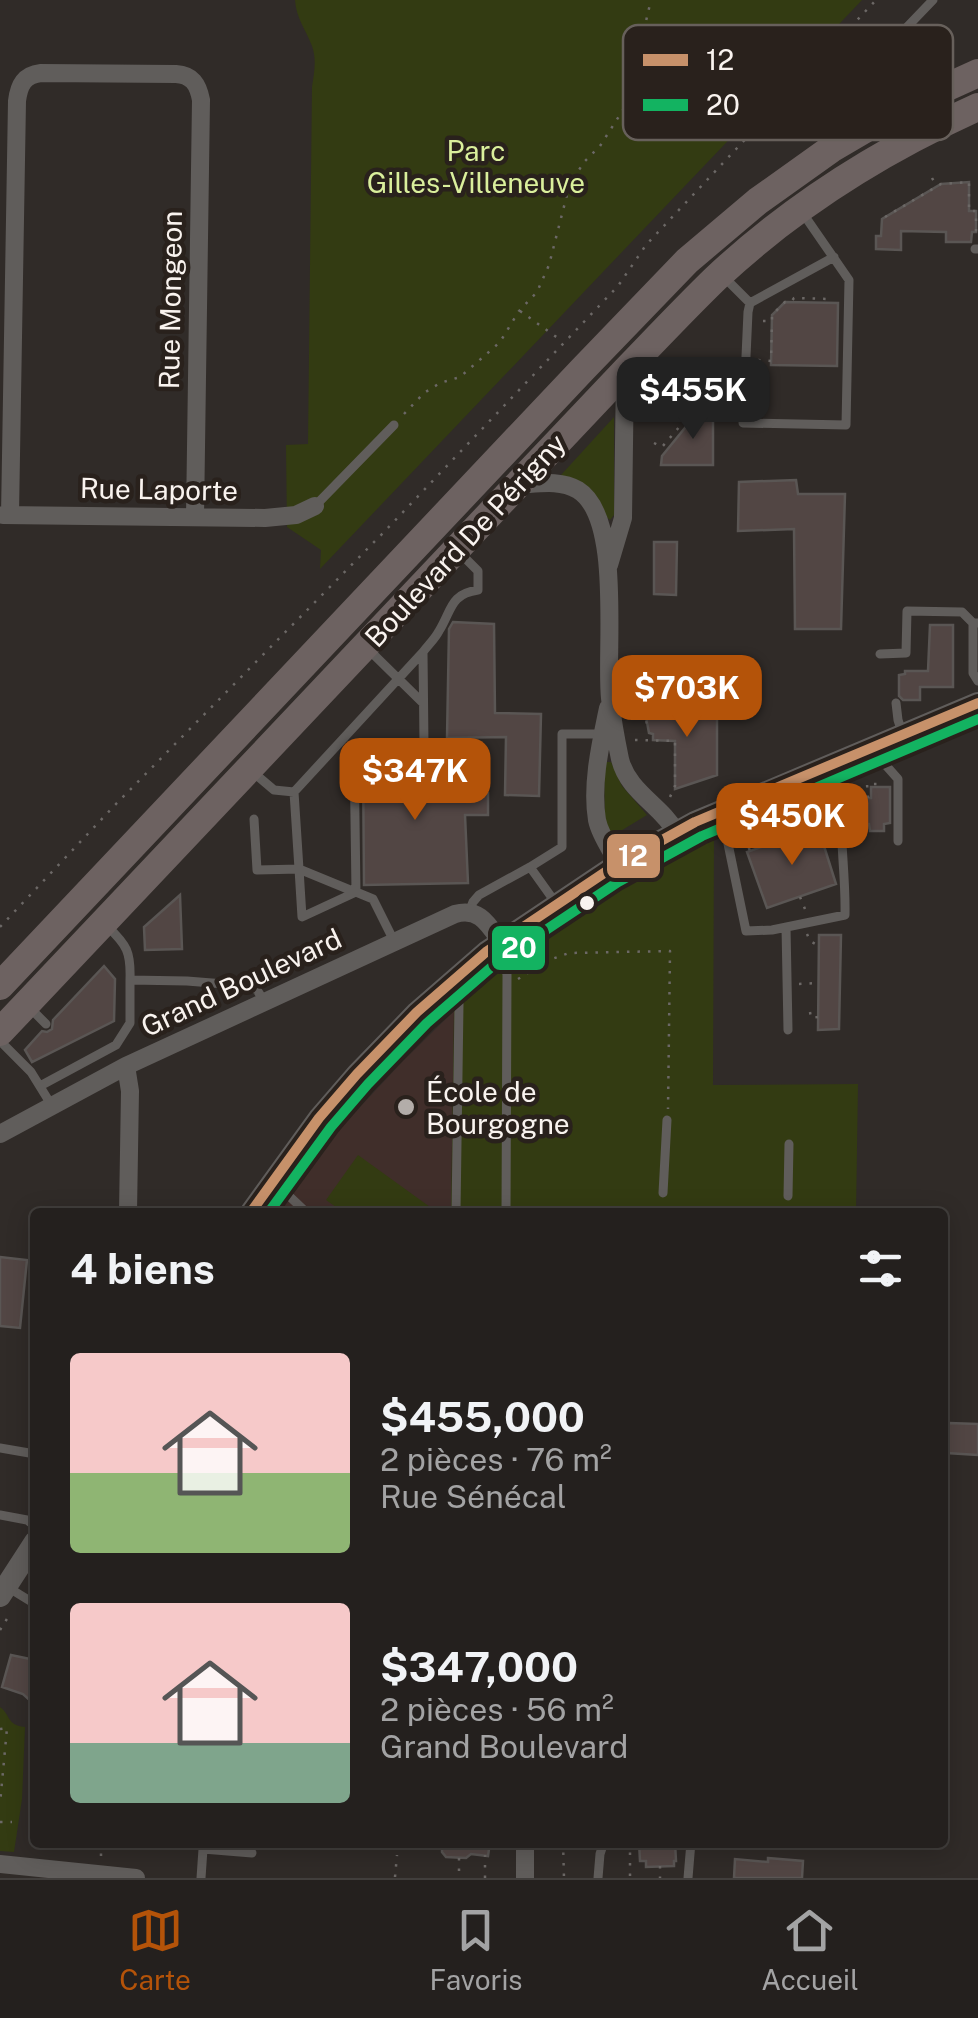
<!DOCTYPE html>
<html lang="fr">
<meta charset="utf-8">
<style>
body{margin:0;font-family:"Public Sans",sans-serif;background:#2c2827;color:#f1f3f6;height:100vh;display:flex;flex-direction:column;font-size:38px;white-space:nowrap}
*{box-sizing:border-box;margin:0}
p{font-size:32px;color:#a3a3a4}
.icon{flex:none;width:55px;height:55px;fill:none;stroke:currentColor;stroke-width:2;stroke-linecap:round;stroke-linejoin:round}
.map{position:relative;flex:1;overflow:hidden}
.details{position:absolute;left:30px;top:1208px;width:918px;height:640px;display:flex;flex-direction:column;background:#24201e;border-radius:10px;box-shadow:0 5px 25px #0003,0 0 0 2px #413e3c}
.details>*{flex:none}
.price{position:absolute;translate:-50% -85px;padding:0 22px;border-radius:20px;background:#b45309;color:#fff;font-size:32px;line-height:65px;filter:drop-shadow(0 2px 5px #0008)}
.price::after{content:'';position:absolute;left:50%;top:60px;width:30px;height:22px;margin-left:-15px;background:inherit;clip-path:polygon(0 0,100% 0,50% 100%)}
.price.selected{background:#222;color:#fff}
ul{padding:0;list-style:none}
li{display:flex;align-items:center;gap:30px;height:250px;padding:0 40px}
li span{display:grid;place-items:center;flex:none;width:280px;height:200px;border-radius:10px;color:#555}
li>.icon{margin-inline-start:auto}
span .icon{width:120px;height:120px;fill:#fffc;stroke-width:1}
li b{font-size:42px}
h2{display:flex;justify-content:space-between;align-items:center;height:120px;padding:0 40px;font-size:42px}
.menu{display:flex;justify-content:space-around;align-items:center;height:140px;border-top:2px solid #413e3c;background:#24201e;font-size:28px;color:#a3a3a4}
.menu a{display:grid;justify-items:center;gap:5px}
.menu .selected{color:#b45309}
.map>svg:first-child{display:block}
</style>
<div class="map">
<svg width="978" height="1878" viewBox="0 0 978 1878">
<rect width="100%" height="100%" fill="#302b28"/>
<!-- education -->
<path fill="#402e2a" d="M454,1011L451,1212H280L345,1123L403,1061Z"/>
<!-- green -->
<path fill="#333b12" d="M295,0H862L320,569L321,550L287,527L286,445L308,444L312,87C314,73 317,60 312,46C306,30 296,18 295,0Z
M614,417V515L610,520L561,475Z
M604,762H611L622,786L647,815L614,835L607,828L605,822Z
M714,832L713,1085L858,1084L856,1212H451L454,1011C482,972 526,943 567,917C615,887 663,858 714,832Z
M358,1155L437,1212H343L326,1200Z
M0,1707C11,1715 6,1725 25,1727L22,1799L14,1852L0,1851Z"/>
<!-- building -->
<path fill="#524644" stroke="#5a5654" stroke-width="2.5" d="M969,182V211H976V232H972L971,242H946V232L901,231V250L876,249V236H881L882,219L941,184Z
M785,302L838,303L837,366L771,365L772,315Z
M702,407H713V465H661L662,456Z
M796,480L798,494H845L841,629H795L794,529L738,531L739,482Z
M654,542H677L676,595L654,594Z
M453,622L494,624L495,713L541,714L539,796L505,795L506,737L447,738L449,629Z
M930,625H953V687H920V700H903L899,696V675L905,674V671H928Z
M644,706L717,709V775L675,789V741L653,740V734L649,733Z
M363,757H443V793H488V815H465L468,883L364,885Z
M871,787H890V823L884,824V831H870L869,824H866V798H871Z
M818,827L836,884L767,908L747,852Z
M180,895L182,949L145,950L144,927Z
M819,935H841L839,1029L818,1030Z
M104,966L115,979L114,1021L32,1062L25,1050L42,1031L47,1032L52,1029L53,1020Z
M0,1257L27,1260L20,1328L0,1326Z
M949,1423L978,1424V1455L947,1453Z
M11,1655L35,1660V1705L23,1694L2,1687Z
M442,1842H490L488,1856L471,1854L466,1858L446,1857L442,1852Z
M639,1842H675L676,1861H674V1866L646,1867V1861H640Z
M768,1858L803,1861L802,1878H734L735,1859L768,1862Z"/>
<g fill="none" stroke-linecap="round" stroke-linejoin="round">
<!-- path -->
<path stroke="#6c6866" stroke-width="2.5" stroke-dasharray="2.5 8" stroke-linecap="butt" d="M633,76L763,110L767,114
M932,178L936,185
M885,217L941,184L969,182V211H976V234
M520,311L562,341
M763,321H772V315L785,302H791L794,298L829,299
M758,360L771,361L772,322
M682,408L693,418
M404,414L424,393L440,383L460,377L482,358L500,342L519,311L537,292L549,265L570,183L585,161L600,146L630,99L633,76L651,0
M654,443L662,447L700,403L696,392
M641,712L646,720L648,729
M635,740L675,741V786L670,797
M868,798L867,784H880
M778,827L783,839
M793,836L792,833L810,826L807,817
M745,838L750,851
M800,897L805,909
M0,927L115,805L385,531L618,286L646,245L876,0
M807,934L810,941L819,946
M518,979L549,960L569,953L670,951L668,1109
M799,984L817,983
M810,1012L811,1018L818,1017
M654,1212L658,1203
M0,1630L10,1614
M0,1729L7,1728L0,1804
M0,1822H12
M563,1842L564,1878
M630,1842V1878
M101,1856V1842
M459,1858V1878
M660,1866V1878
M395,1877L397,1855
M485,1878V1855"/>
<!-- service -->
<path stroke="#605d5b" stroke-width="9" d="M860,76L933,0
M975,249H978
M723,276L750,303L834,257
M750,303L748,312L743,423L846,425L849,280L802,212
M315,506L394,425
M977,623H973V673L978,681
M368,649L423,703
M880,654L906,653L907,611L962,612L973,623
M610,697L710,699
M896,703L898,720L902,732
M424,745L423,652C428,645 435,639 439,631C452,610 450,594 478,590V571L458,551
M874,746L882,761L898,779V841
M254,773L274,790L294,792L423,652
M294,792L299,869L355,892
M719,815L726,834L842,787L835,764
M254,819L257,870L299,869L302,917L356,892
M726,834L746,931L772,930L845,915C846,872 838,829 842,787
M555,902L530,867L562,847V734H603
M469,912L473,902L479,895L530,867
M107,926C127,945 131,952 130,980
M786,927L788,1030
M394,941L373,899L356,892L354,746L440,745
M502,945L507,975L506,1212
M450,985L459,1004L456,1212
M30,1008L46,1024
M0,1041L31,1072L52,1106
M40,1086L116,1045L130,1023V980L187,981L249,986L257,990L264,1001
M273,1185L288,1195L306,1212
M663,1193L667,1120
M788,1196L789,1144
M0,1448L35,1454
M0,1515L27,1520L35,1526
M9,1588L35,1604
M201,1878L203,1849L252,1853
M598,1878L600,1854L604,1842
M688,1878L691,1842"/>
<!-- minor -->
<path stroke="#605d5b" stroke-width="18" d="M517,485C537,484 560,479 578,490C623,518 605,651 610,698C612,718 616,740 620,759C628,792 661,805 676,832
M3,515L265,518L296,515L315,506
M10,515L17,101C19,85 24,75 41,73L176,74C192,75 198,84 201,100L195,517
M609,565L623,518L625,371
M608,708C601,742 591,784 597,820C600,835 611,850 618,863
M126,1066L130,1091L128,1212
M0,1134L126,1066L455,914C479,907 488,924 501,942
M0,1864L136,1878
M525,1878V1842"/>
<!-- tertiary -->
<path stroke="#605d5b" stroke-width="22" d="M251,1212L319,1118L357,1074L417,1012L486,952L610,869L695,822L978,703
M0,1596L35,1542"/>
<!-- primary -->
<path stroke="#6d6261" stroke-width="28" d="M0,986L582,370L687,261L758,201L831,149L901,108L978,73
M0,1032L625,371C655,340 685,308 716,278C793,206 882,150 978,107"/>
<defs>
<path id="bus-1" d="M251,1212L319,1118L357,1074L417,1012L486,952L610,869L695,822L978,703"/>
<path id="bus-2" d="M269,1212L331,1127L368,1084L427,1023L495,964L618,882L702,836L978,719"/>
</defs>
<!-- bus-1 casing -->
<use href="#bus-1" stroke="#29211c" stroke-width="18"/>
<!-- bus-2 casing -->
<use href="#bus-2" stroke="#29211c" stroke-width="18"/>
<!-- bus-1 -->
<use href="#bus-1" stroke="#c7916a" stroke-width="10"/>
<!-- bus-2 -->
<use href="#bus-2" stroke="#13b361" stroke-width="10"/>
</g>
<!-- markers -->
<circle fill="#f9f3ef" stroke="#29211c" stroke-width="4" cx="587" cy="903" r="9"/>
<circle fill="#b3ada9" stroke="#29211c" stroke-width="4" cx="406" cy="1107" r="10"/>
<g text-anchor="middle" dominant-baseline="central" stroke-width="9" stroke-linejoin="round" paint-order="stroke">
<!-- park labels -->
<g font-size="28" fill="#daef9c" stroke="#29211c">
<text x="476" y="150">Parc<tspan x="476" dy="32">Gilles-Villeneuve</tspan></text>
</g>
<!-- street labels -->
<g font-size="28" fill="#f9f3ef" stroke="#29211c">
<text transform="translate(170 300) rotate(-89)">Rue Mongeon</text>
<text transform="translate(159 489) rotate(1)">Rue Laporte</text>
<text transform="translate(465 540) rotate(-47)">Boulevard De Périgny</text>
<text transform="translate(241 982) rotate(-25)">Grand Boulevard</text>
</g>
<!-- poi labels -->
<g font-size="28" fill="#f9f3ef" stroke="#29211c" text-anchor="start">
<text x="426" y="1091">École de<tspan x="426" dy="32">Bourgogne</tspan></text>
</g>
</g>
<!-- legend -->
<rect x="623" y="25" width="330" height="115" rx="15" fill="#29211c" stroke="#67605b" stroke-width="2.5"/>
<rect x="643" y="54" width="45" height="12" fill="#c7916a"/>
<rect x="643" y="99" width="45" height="12" fill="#13b361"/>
<g font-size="28" fill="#f9f3ef">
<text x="706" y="70">12</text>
<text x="706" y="115">20</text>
</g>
<g stroke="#29211c" stroke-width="4">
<rect x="605" y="832" width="57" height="48" rx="10" fill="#c7916a"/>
<rect x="490" y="924" width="57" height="48" rx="10" fill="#13b361"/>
</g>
<g font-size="28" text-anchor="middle" font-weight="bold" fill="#fff">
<text x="633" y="866">12</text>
<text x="519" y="958">20</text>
</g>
</svg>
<b class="price selected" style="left:693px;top:442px">$455K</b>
<b class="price" style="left:687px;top:740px">$703K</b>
<b class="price" style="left:415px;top:823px">$347K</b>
<b class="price" style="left:792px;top:868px">$450K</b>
<section class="details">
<h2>4 biens<svg class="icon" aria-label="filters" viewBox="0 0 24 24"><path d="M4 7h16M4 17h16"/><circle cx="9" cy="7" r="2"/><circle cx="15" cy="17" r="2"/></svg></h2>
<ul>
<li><span style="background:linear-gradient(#f6c9c9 60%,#8fb573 0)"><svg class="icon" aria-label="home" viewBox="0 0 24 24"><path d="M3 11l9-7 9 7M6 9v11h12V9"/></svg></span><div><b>$455,000</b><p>2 pièces · 76 m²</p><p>Rue Sénécal</p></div></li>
<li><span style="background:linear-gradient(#f6c9c9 70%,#7fa58c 0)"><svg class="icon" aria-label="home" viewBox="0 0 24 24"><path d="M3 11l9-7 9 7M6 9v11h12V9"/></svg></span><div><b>$347,000</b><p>2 pièces · 56 m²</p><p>Grand Boulevard</p></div></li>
</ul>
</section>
</div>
<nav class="menu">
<a class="selected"><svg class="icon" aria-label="map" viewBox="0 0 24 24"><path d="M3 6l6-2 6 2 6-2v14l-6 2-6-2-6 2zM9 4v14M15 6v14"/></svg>Carte</a>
<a><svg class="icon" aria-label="saved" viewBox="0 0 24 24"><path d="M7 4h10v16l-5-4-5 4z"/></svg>Favoris</a>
<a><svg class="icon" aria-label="home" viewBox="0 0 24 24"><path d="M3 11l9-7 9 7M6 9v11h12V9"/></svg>Accueil</a>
</nav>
